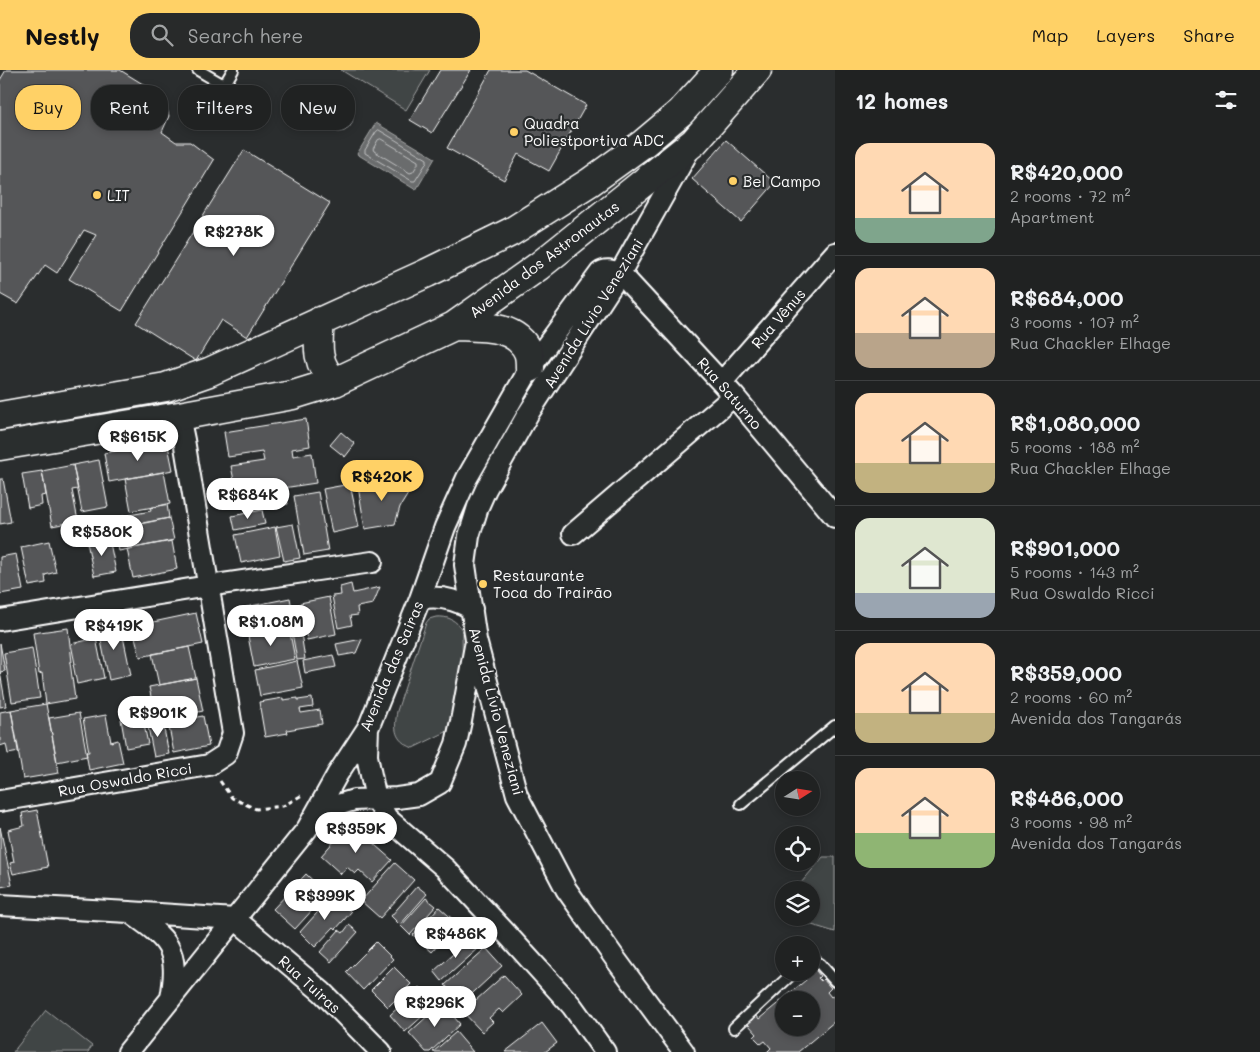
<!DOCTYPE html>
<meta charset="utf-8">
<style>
body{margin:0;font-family:Mali,sans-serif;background:#282a2a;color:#f1f3f6;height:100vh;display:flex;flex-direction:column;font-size:19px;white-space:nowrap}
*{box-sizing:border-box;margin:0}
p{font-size:16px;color:#a2a4a5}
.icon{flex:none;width:28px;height:28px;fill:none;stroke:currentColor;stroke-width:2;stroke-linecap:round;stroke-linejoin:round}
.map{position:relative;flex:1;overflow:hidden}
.details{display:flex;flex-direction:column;background:#202222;width:425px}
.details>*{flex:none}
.guide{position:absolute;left:15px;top:15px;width:475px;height:45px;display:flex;gap:10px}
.needle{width:32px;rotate:78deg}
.tools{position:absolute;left:775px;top:701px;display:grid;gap:10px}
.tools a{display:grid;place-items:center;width:45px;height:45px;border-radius:50%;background:#202222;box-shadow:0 2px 8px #0003,0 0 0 1px #3d3f40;font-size:25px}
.price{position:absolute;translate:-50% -42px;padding:0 11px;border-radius:18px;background:#fff;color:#222;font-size:16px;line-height:32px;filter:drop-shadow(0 1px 2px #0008)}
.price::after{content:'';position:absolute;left:50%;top:30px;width:15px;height:11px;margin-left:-8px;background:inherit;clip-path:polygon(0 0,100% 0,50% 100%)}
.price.selected{background:#ffd166;color:#111}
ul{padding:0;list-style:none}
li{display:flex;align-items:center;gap:15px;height:125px;padding:0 20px}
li+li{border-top:1px solid #3d3f40}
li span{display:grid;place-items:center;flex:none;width:140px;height:100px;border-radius:15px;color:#555}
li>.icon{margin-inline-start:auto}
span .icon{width:60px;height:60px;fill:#fffc;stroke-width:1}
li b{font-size:21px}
h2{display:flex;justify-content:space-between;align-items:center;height:60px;padding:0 20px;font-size:21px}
.tag{padding:0 18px;border-radius:20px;background:#202222;box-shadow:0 2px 8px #0003,0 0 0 1px #3d3f40;font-size:18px;line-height:45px}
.tag.selected{background:#ffd166;color:#111}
header{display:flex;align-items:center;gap:30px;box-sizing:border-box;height:70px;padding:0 25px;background:#ffd166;color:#111}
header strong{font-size:24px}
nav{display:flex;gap:28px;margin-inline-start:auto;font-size:18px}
.search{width:350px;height:45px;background:#282a2a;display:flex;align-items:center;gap:12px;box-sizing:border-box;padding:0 18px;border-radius:20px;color:#a2a4a5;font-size:19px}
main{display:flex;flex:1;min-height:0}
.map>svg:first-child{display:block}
</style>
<header>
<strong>Nestly</strong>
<div class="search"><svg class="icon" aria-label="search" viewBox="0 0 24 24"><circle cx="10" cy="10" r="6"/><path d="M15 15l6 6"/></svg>Search here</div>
<nav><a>Map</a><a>Layers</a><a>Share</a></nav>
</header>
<main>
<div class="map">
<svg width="835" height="982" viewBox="0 0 835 982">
<rect width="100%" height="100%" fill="#2a2d2e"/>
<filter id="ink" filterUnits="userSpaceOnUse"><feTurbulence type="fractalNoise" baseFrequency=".02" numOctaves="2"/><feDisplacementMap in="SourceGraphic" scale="10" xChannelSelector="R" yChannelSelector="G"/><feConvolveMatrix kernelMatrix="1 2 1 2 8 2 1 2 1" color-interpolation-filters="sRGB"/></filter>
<g filter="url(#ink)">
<!-- green -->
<path fill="#414445" stroke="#a0a2a2" d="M341,0H430L406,40Z
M325 48a14 14 0 1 1 28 0a14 14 0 1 1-28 0Z
M436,547C448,546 456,550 462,560L463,623L452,656L446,662L413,678C394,670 394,660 397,641L426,553L429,549Z
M823,787H835V862L789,848H811V820H795Z
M46,940L92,976L88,982H13Z"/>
<!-- water -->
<path fill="#6a6c6d" stroke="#a6a7a7" d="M376,53L435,88L416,120L357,84Z"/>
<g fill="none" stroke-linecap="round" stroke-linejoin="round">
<!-- shore -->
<path stroke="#c3c4c5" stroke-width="1" d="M379,60L427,89V92L415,111H412L365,83V80L376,62Z
M381,69L418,91V94L413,102L410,103L374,81L373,79L378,70Z"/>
</g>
<!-- building -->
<path fill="#555758" stroke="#fff" fill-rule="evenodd" d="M6,0H120L164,27L169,46L162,62L176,72H190L214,90L122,241L69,209L96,165L84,160L57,203L45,195L18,234L0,224V10Z
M440,0H471L432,63L410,50Z
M491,0H525L586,35L549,101L518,84L504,110L447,78Z
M726,70L775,113L741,152L692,109Z
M244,80L330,133L247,267L221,250L196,291L136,253Z
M306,349L310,376L292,379L293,386L312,383L316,413L237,425L231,396L264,391L262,382L228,387L224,362Z
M341,362L355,374L345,387L330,375Z
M167,371L173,400L109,412L104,383Z
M99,390L108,437L82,442L73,395Z
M73,395L78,419L72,420L78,451L52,456L42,401Z
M42,401L46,425L41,426L42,435L28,438L22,404Z
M164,402L170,434L131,441L125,409Z
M406,407L408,424L400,437L395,454L365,459L358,416Z
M0,409H3L11,452L0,454Z
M350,414L359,457L332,463L323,419Z
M285,418L288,434L248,441L245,425Z
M318,422L328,481L304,485L294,426Z
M167,434L169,448L116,458L114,448L151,441L150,438Z
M262,440L265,454L235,460L232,446Z
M169,448L174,470L119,481L116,466L132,463L130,456Z
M293,454L300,488L284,491L276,457Z
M275,457L280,485L241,493L235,465Z
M109,468L116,502L94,506L87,472Z
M49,471L56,502L45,505L46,513L29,516L21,477Z
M172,471L177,499L133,508L127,479Z
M16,484L23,520L0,524V487Z
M351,514L353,523L380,517L373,534L357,537L358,545L350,546L352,555L338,558L332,526L341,525L340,517Z
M329,527L336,564L307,570L300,533Z
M290,528L295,555L251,564L246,537Z
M196,543L203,574L140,587L135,567L141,566L139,555Z
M298,544L305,589L297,590L291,557L295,556L294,545Z
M120,552L131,605L109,610L98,556Z
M68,558L72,592H70L75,629L46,634L42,603L39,604L33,563Z
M289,558L295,589L254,597L248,566Z
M96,568L104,608L77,614L73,594H75L71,574Z
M362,569L356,583L339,586L336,574Z
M0,573L5,601L0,602Z
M189,577L196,608L159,615L152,584Z
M32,578L40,628L12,632L4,583Z
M333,585L336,597L305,603L303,591Z
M297,591L303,618L260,626L255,600Z
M0,602L6,636L0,637Z
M196,608L203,641L156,651L149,617Z
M283,628V630L298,628V630L312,628L313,637L300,639L301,643L320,640L322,654L287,660L288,663L265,667L259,632Z
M46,634L59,703L23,709L11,640Z
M11,640L19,682L8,684L6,674L0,676V642Z
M79,643L87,686L57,692L49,648Z
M106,645L111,672L118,670L123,693L89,700L86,682H89L83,649Z
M142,645L148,674L126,678L121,649Z
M203,646L209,676L174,683L168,652Z
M162,649L169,684L154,687L147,652Z
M37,740L48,797L13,804L10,793L14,792L8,760L24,756L22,743Z
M350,753L392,790L372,812L359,800L355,804L347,797L341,804L321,786Z
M0,757L12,815L0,817Z
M395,793L414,810L380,848L361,831Z
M306,804L327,824L295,859L273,839Z
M417,816L427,824L400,855L391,846Z
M333,825L351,842L336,859L334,857L315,877L300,862Z
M426,828L436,836L410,865L401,856Z
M439,837L458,854L432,882L413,865Z
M349,855L358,862L331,892L320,882L339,860L343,863Z
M471,868L479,878L442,911L434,901Z
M376,872L393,889L363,920L346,902Z
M486,878L502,896L462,933L445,915Z
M394,897L411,914L388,937L371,920Z
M814,898L820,906L818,908L821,911L823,909L831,918L827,922L831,927L835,924V951L798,982H767L771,978L765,971L761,974L754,967L757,964L748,954L757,946L759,949L806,910L803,907L809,902H811V900ZM784,930H811V958H784Z
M504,905L522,925L503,943L499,939L489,948L493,952L482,962L459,938L472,926L476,930Z
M420,917L436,934L405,962L390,945Z
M442,933L460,954L430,982H426L409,963Z
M542,953L557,973L545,982H505Z
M456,962L473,982H433Z"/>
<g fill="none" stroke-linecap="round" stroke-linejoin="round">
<defs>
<path id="lane" d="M198,0L222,14L226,12L233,0
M741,734L835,656
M811,891L814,890L820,894L835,911
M734,958L794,902"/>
<path id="street" d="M620,203L734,326L835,447
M722,312L835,183
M573,464L734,326
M420,529C439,525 455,529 472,539
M0,550L208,516L372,492
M368,657L367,686L376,729L387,748L446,799L505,862L572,936L605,982
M0,731L209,695L226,684L233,663L184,370L179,346
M314,753L338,735L354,730L397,728L419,725L440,713L456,674L461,651L475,576
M0,835L129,842L235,849L322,922L381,982
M129,842C168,869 180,878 171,928
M128,982L307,759L337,705L369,656L420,529L445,457L467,408L530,298L600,203C606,198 613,201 620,203
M684,982L614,887L566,819L517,725L476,570L465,495L469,466L478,437L486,419L528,344L620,203L689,80"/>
<path id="secondary" d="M320,251C318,275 315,294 335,312
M454,256C480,257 516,254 528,282C530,287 530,293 530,298
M0,346L166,317L209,302L427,203L511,162L590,112L644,73L681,42L719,0
M0,376L179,346L293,325L335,312L454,256L539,196L694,72L757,0"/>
</defs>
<!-- lane casing -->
<use href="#lane" stroke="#fff" stroke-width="14"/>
<!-- street casing -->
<use href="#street" stroke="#fff" stroke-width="24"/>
<!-- secondary casing -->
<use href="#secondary" stroke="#fff" stroke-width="31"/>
<!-- path -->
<path stroke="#fff" stroke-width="3" stroke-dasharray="5 4" stroke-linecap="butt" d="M220,711L232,728L256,739L283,736L304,724"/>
<!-- lane -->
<use href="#lane" stroke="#2a2d2e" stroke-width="10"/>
<!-- street -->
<use href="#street" stroke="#2a2d2e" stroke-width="20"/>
<!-- secondary -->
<use href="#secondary" stroke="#2a2d2e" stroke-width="28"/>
</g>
</g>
<!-- markers -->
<g fill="#ffd166" stroke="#2a2d2e" stroke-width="2">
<circle cx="514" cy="62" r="5"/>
<circle cx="733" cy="111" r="5"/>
<circle cx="97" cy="125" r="5"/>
<circle cx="483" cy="514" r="5"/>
</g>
<g text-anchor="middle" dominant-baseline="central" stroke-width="4.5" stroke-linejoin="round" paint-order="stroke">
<!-- poi labels -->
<g font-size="15" fill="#fff" stroke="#2a2d2e" text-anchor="start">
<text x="524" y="53">Quadra<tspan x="524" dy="17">Poliestportiva ADC</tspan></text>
<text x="743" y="111">Bel Campo</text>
<text x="107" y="125">LIT</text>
<text x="493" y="505">Restaurante<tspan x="493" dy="17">Toca do Trairão</tspan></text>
</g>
<!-- street labels -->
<g font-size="15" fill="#fff" stroke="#2a2d2e">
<text transform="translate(544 189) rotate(-37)">Avenida dos Astronautas</text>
<text transform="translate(593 243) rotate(-58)">Avenida Lívio Veneziani</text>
<text transform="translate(778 248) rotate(-49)">Rua Vênus</text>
<text transform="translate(730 323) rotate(49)">Rua Saturno</text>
<text transform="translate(391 596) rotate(-67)">Avenida das Sairas</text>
<text transform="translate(497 641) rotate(75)">Avenida Lívio Veneziani</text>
<text transform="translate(125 709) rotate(-10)">Rua Oswaldo Ricci</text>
<text transform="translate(310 914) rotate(42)">Rua Tuiras</text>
</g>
</g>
</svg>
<div class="tools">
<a><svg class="needle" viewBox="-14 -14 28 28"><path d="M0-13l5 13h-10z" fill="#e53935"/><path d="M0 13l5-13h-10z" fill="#a2a4a5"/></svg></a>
<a><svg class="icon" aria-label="locate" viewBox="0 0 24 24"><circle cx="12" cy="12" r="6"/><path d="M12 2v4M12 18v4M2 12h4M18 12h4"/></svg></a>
<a><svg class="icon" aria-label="layers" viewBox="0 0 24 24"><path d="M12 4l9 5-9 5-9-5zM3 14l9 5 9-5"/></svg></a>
<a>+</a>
<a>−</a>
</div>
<b class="price" style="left:234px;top:187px">R$278K</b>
<b class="price" style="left:138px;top:392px">R$615K</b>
<b class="price selected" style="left:382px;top:432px">R$420K</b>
<b class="price" style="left:248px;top:450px">R$684K</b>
<b class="price" style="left:102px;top:487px">R$580K</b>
<b class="price" style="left:271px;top:577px">R$1.08M</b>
<b class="price" style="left:114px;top:581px">R$419K</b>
<b class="price" style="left:158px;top:668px">R$901K</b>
<b class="price" style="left:356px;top:784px">R$359K</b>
<b class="price" style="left:325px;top:851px">R$399K</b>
<b class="price" style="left:456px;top:889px">R$486K</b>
<b class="price" style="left:435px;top:958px">R$296K</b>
<div class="guide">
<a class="tag selected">Buy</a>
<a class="tag">Rent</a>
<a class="tag">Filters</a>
<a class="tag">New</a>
</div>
</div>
<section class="details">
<h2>12 homes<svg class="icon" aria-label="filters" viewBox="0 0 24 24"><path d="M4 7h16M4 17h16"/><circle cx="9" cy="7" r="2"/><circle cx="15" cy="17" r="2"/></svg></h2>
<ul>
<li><span style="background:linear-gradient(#ffd9b3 75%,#7fa58c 0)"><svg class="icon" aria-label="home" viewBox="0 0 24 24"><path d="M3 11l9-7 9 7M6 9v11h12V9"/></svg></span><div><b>R$420,000</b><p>2 rooms · 72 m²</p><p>Apartment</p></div></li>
<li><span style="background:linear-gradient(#ffd9b3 65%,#b9a48a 0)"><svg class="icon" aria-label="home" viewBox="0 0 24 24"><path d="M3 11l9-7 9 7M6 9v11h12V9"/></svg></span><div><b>R$684,000</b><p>3 rooms · 107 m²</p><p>Rua Chackler Elhage</p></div></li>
<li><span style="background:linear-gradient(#ffd9b3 70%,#c2b280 0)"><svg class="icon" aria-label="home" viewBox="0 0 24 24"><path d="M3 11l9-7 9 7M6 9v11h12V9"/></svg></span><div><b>R$1,080,000</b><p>5 rooms · 188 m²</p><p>Rua Chackler Elhage</p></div></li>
<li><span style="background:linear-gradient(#dfe7d0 75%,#9aa5b1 0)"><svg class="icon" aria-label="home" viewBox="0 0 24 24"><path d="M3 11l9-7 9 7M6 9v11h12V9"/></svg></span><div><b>R$901,000</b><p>5 rooms · 143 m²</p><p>Rua Oswaldo Ricci</p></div></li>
<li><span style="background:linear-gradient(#ffd9b3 70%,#c2b280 0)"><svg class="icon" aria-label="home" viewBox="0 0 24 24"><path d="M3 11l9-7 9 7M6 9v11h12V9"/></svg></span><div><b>R$359,000</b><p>2 rooms · 60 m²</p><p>Avenida dos Tangarás</p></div></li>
<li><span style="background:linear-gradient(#ffd9b3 65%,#8fb573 0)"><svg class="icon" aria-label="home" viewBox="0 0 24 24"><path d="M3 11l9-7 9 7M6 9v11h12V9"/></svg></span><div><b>R$486,000</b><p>3 rooms · 98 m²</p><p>Avenida dos Tangarás</p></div></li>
</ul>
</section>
</main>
